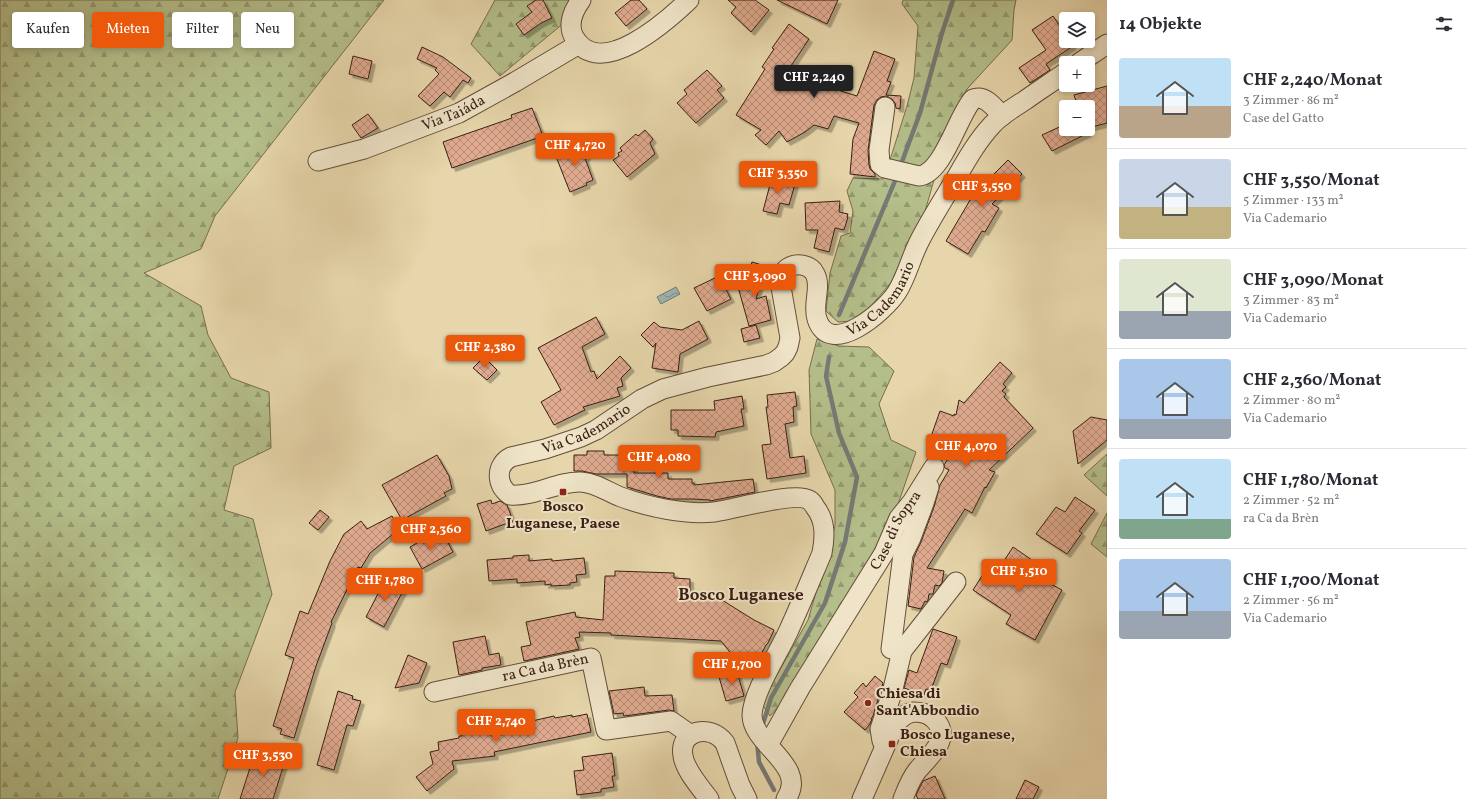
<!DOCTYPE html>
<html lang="de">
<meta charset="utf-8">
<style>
body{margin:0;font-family:Vollkorn,serif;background:#f2f2f3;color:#2b2b33;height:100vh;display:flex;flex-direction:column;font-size:15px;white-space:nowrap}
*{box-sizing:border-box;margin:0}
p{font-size:13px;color:#7c7c81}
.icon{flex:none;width:22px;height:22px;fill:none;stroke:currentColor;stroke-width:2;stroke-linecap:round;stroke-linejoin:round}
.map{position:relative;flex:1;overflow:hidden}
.panel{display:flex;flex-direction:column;background:#fff;width:360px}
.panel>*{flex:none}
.hud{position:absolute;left:12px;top:12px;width:380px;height:36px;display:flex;gap:8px}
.buttons{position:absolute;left:1059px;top:12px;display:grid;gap:8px}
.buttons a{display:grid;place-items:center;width:36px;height:36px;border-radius:4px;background:#fff;box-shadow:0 2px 6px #0003;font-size:20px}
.price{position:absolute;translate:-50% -34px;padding:0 9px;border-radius:4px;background:#ea580c;color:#fff;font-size:13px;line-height:26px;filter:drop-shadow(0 1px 2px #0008)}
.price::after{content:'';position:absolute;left:50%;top:24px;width:12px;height:9px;margin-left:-6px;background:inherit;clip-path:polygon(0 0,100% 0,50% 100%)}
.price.selected{background:#222;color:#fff}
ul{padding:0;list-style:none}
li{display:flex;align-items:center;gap:12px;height:100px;padding:0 12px}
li+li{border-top:1px solid #e1e1e2}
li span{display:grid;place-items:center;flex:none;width:112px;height:80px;border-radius:4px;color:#555}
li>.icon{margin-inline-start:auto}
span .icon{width:48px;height:48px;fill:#fffc;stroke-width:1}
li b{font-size:17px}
h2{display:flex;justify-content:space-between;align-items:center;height:48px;padding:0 12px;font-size:17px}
.chip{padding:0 14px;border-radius:4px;background:#fff;box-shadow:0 2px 6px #0003;font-size:14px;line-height:36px}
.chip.selected{background:#ea580c;color:#fff}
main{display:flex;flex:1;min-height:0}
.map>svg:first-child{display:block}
</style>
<main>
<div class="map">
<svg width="1107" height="799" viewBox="0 0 1107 799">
<defs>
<pattern id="forest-firs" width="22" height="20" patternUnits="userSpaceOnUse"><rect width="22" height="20" fill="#b4be8a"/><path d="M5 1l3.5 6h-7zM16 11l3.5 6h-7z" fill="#939a70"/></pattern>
<pattern id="water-waves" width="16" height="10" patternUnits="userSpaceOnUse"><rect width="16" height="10" fill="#9eb6b6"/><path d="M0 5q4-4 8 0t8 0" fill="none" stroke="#829393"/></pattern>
<pattern id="building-cross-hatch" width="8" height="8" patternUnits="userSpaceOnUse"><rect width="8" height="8" fill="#e0ab90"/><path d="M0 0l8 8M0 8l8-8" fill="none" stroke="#b78b74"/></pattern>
<filter id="shadow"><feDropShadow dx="3.5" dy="3.5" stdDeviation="0" flood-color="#0004"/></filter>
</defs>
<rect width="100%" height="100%" fill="#e7d6ab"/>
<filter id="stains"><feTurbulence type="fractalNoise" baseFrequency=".005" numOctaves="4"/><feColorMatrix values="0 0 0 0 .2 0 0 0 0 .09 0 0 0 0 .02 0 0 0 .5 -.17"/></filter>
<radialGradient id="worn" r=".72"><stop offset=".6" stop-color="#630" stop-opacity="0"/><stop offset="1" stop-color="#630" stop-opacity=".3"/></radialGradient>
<!-- forest -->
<path fill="url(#forest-firs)" stroke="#766e4e" d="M0,0H384L215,216L201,249L144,273L201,306L208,335L231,378L269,392L271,448L234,466L224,510L253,519L272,594L235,692L238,738L218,799H0Z
M495,0H581L571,17L500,76L471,44Z
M903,0H1016L1014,10L1012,40L967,89L944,132L942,152L924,215L894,279L871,306L853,321L838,322L826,311L830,273L841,236L850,233L853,211L847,191L853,178L883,179L890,160L907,106L914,78L918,26L902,4Z
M817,339L839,346L869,347L894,371L879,404L891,440L916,452L895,513L813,659L796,686L770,716L761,703L808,620L835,526V490L811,434L809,370Z
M1107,454V496L1084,475Z
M1107,513V557L1091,544Z"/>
<!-- water -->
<path fill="url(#water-waves)" stroke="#767a75" d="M676,287L680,294L661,304L657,297Z"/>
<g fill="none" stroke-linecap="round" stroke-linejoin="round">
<!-- stream -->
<path stroke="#767a75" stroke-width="4.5" d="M900,167L920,113L942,33L953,0
M839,315L897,176
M762,727L771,698L825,603L845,542L857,477L839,433L826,376L829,357
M757,741L759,762L774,790"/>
</g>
<!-- building -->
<path fill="url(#building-cross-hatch)" stroke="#391f13" filter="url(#shadow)" d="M536,0H543L552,18L541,23L524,35L516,24L532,12L527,6Z
M631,0H639L647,9L626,26L615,13Z
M728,0H755L769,10L751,32L731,13L736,7Z
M777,0H838L827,24Z
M1053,16L1066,35V41H1070L1073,46L1046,64L1050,70L1030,83L1019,68L1046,50L1032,30Z
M789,24L809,39L791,66L824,77L820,84L841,91L857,96L874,51L895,59L887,81L891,82L886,95L901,96L900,109L896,108L895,103L892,99L886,96L881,97L877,100L874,105L868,151L869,165L870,169L875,174V177L850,174L853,139L859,123L834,116L828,129L814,125L805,132L787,142L779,131L766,145L755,135L761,130L736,115L765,69L762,67L774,49L772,48Z
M422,47L443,57L471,78L468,83L463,80L450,97L444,92L430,106L418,96L439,74L435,70L437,68L417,59Z
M353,56L372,61L368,79L349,74Z
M707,70L722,86L717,90L724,98L696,123L677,103L687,94L684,90Z
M1107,86V123L1088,128V107H1078L1074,95Z
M532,108L543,136L452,168L443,142L512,118L511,115Z
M368,114L378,128L361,138L352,125Z
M1066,124V129H1085L1088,133L1052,151L1042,135Z
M645,130L653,139L650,143L655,154L627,177L613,160L619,156L618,153L622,151L620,148L636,134L638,136Z
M582,144L587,157L585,158L593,180L586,183L587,185L570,192L555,154Z
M1008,160L1022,174L992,204L999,208L985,232L982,231L968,254L946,241L973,195Z
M772,177L794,183L795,184L789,205L780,203L777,214L763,211Z
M840,201L839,212L848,214L847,217H848L844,230L835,228L829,252L814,248L818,230H806L805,203Z
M752,262L765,266L756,299L766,296L771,320L749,326L738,287L753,283L749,271Z
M719,276L731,299L707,311L694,288Z
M596,317L605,334L582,347L591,372L594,371L597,379L620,356L631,368L621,378L623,386L617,388L620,396L583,407L585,410L554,425L541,402L561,390L538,348Z
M699,321L708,339L680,354L678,372L652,368L656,343L653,347L641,335L654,322L660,327L682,330Z
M756,325L760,338L744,342L741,329Z
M484,357L497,370L487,380L473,368Z
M1000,362L1012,373L1003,384L1006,387L1002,391L1006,394L1004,397L1033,428L989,470L995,472L986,488L985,487L972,513L965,509L927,568L944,571L942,583L939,586L935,585L933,594H929L928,600L927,602L925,601L921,609L908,606L914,557L921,542L934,507L940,485L949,470L945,468L944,465L950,455L927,448L940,411L954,416V414L956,415L959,400L964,403Z
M795,392L797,406L793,407L794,422L785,424L790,458L804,456L806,473L767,479L762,445L771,444L766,407H768L767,395Z
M742,396L744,409H741L744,426L716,432L715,437L678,436V430H671V410H715L714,401Z
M1091,417L1107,420V440L1078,464L1073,431Z
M587,451H604V455H634V473H668V479H692V483H694V485L753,479L755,492L710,501V500L693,499H671L657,496L627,487V474H596L582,471H574V455H587Z
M437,455L449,476L452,489L444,493L446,496L402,520L382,485Z
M1075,497L1095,510L1079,531L1082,533L1067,554L1036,534L1056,507L1065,512Z
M491,500L492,504L500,501L507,505L513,521L486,531L477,504Z
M320,510L329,517L318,530L309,523Z
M392,516L399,529L370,553L361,568L358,567L331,622L332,623L316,666L294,738L280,734L282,729L273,726L294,658L285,655L300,611L308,614L330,561L344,534L361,521L367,529Z
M443,533L453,552L422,569L410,547L422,540L423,543Z
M1013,547L1032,560L1025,570L1062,590L1035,640L1006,624L1011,615L973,590L992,560L1000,567Z
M529,555V561L552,559V561L584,558L586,574L576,575L577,582L570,583V585L551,586V584L545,585V581L517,583V579L489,581L487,560L513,558V556Z
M615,571L674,573V578L690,579V598L722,600L754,620L774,630L768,643L766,645L758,660L753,664L737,661L721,641L611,635V633L579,632L580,637L575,638L579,649L524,661L521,647L531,645L526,622L575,612L576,617L603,620L605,576H615Z
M386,578L405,587L384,627L366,617Z
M933,629L957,637L947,665L941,663L931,690L926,689L924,695L904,688L909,670L917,673Z
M485,636L489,655L499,653L501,665L482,668V670L459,675L453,642Z
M408,655L427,663L419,683L395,688Z
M737,672L744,696L726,701L719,677Z
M875,676L883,683L873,716L871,719H872L870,724L865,730L844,712L858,697L854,693L863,683L866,687Z
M644,687L645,696L672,695L674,711L669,710L624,716L623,713L614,714L609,691Z
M338,691L353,696L352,699L361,701L353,726L347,725L334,770L317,765Z
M472,714L474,734L491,732V736L534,731L532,721L554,716L555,718L572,715V717L587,714L591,732L494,752L495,756L452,761L454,769L427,791L416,777L433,764L430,752L439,750L438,742L459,738V736H462L460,715Z
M256,749L285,761L273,799H240Z
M612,753L615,776H612L614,787L601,789V792L577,795L574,771L584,770L582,757Z
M935,776L945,799H918L916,795L923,781Z
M1025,780L1039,787L1033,799H1016Z"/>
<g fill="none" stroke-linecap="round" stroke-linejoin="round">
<defs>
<g id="minor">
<path d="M581,0C573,11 567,24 574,37C599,82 667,21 689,0"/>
<path d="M1079,63L1107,44"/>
<path d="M885,107L879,150L880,164L885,168L919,176C943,174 958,115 973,99C985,94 995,108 1002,116"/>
<path id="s1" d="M318,161L364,149L459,113L515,82L579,44"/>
<path d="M902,651L891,649L903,554L911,538L924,503L929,487"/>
<path id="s2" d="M434,692L591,658L606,730L671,721L691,735"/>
<path d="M882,741L880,729L892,693L902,651L956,582"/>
<path id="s3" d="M768,745L800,688L884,553L899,518L912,502L934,467"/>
<path d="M709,799C700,787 685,770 683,756C678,730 711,723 725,743L740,785L747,799"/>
<path id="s4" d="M786,799C809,766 752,745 752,715C753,692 778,654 788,632C800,606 811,579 822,553C825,537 826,521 815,507C814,505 811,501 809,500C795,491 733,510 714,512C685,515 648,507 621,497C608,492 596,483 581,482C557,481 535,497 510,495C496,485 495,465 511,457L545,449L581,437L596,430L642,399L663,389L708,377L766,365L774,362L781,357L785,353L788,347L790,338L781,287C781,280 782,272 788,268C797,262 811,265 815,274C822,287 812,304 817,319C830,359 885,311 897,292C907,276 911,257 920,240C931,219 943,200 955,180C966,161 977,141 992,125C1001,115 1013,108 1024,101C1038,91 1052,82 1066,72"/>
<path d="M862,799L894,726C899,719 905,713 914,712C921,712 929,714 934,719C954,738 928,757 917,771C910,780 907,789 903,799"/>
</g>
</defs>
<!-- minor casing -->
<use href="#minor" stroke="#644d39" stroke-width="21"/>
<!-- minor -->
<use href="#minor" stroke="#efe4c8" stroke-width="19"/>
</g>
<!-- markers -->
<g fill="#8f2418" stroke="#efe4c8" stroke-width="1.5">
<rect x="559" y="488" width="8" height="8" rx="2"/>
<circle cx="868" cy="703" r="4"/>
<rect x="888" y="740" width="8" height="8" rx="2"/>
</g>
<g text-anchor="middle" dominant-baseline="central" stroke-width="4" stroke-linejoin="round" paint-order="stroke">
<!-- street labels -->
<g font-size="15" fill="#391f13" stroke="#efe4c8">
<text stroke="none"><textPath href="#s1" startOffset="144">Via Taiáda</textPath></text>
<text stroke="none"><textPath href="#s4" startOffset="1234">Via Cademario</textPath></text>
<text stroke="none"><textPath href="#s4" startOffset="766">Via Cademario</textPath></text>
<text stroke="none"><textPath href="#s3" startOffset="250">Case di Sopra</textPath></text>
<text stroke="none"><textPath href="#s2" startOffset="114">ra Ca da Brèn</textPath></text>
</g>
<!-- poi labels -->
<g font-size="15" font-weight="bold" fill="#391f13" stroke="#efe4c8" text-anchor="start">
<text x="563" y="507" text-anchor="middle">Bosco<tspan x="563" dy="17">Luganese, Paese</tspan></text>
<text x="876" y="694">Chiesa di<tspan x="876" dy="17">Sant'Abbondio</tspan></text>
<text x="900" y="735">Bosco Luganese,<tspan x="900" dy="17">Chiesa</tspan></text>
</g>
<!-- quarter labels -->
<g font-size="17" font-weight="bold" fill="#391f13" stroke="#efe4c8">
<text x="741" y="595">Bosco Luganese</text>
</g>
</g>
<rect width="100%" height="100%" filter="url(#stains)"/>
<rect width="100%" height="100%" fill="url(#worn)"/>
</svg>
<div class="buttons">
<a><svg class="icon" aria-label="layers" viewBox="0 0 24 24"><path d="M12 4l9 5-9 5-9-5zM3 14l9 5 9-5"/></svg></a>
<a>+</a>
<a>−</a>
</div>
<b class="price selected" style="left:814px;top:99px">CHF 2,240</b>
<b class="price" style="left:575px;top:167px">CHF 4,720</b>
<b class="price" style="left:778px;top:195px">CHF 3,350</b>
<b class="price" style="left:982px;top:208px">CHF 3,550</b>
<b class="price" style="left:755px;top:298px">CHF 3,090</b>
<b class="price" style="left:485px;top:369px">CHF 2,380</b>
<b class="price" style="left:966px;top:468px">CHF 4,070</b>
<b class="price" style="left:659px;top:479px">CHF 4,080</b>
<b class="price" style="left:431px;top:551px">CHF 2,360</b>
<b class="price" style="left:1019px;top:593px">CHF 1,510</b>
<b class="price" style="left:385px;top:602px">CHF 1,780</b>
<b class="price" style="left:732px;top:686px">CHF 1,700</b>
<b class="price" style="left:496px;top:743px">CHF 2,740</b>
<b class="price" style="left:263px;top:777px">CHF 3,530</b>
<div class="hud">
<a class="chip">Kaufen</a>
<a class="chip selected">Mieten</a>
<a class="chip">Filter</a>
<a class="chip">Neu</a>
</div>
</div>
<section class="panel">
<h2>14 Objekte<svg class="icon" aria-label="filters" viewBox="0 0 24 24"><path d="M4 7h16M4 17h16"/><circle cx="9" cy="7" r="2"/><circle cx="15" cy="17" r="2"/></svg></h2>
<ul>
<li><span style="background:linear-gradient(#bfe0f5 60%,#b9a48a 0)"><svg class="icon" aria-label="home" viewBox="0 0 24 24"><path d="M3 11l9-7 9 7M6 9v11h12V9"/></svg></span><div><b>CHF 2,240/Monat</b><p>3 Zimmer · 86 m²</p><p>Case del Gatto</p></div></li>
<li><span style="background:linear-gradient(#c9d6e8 60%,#c2b280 0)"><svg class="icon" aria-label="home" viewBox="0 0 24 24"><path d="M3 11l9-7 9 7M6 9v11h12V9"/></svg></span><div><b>CHF 3,550/Monat</b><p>5 Zimmer · 133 m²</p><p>Via Cademario</p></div></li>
<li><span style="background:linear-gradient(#dfe7d0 65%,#9aa5b1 0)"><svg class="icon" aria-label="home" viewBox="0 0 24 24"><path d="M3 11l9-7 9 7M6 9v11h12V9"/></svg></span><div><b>CHF 3,090/Monat</b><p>3 Zimmer · 83 m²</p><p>Via Cademario</p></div></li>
<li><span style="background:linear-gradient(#a9c7e8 75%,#9aa5b1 0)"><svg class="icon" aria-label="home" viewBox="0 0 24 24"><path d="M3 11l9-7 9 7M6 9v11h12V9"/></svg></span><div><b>CHF 2,360/Monat</b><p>2 Zimmer · 80 m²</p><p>Via Cademario</p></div></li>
<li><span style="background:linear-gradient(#bfe0f5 75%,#7fa58c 0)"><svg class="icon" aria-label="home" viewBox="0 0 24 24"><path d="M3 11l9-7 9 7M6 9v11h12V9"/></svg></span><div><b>CHF 1,780/Monat</b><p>2 Zimmer · 52 m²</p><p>ra Ca da Brèn</p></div></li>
<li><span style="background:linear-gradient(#a9c7e8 65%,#9aa5b1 0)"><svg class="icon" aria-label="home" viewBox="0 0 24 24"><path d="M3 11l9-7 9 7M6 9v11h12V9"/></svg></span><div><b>CHF 1,700/Monat</b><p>2 Zimmer · 56 m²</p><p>Via Cademario</p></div></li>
</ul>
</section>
</main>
